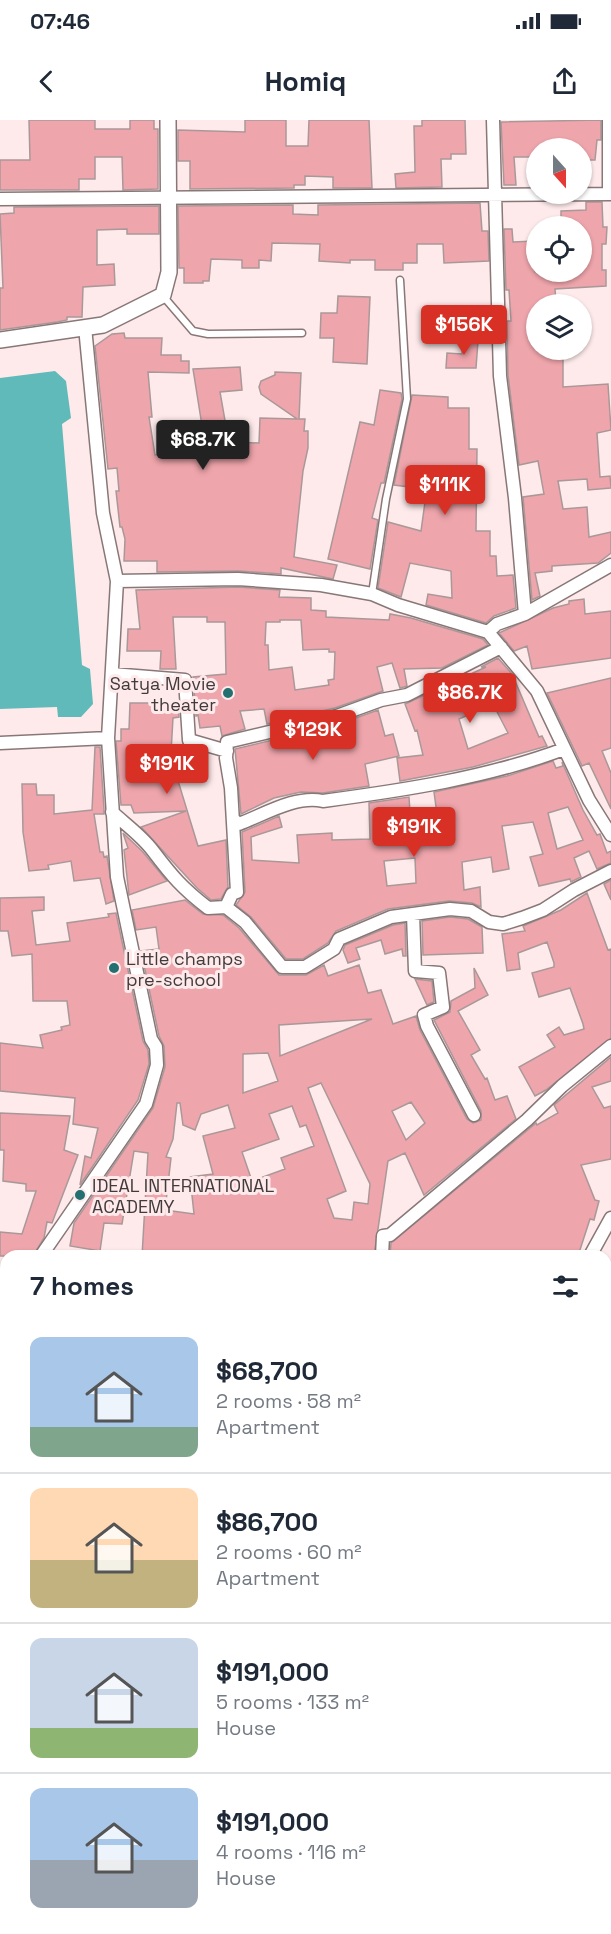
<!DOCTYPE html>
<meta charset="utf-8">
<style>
body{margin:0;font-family:"Space Grotesk",sans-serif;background:#f6f6f7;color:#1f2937;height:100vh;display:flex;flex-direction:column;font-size:22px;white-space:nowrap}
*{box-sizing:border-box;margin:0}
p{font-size:20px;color:#747a83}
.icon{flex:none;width:33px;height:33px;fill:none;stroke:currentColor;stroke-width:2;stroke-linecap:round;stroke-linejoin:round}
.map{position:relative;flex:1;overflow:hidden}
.drawer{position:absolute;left:0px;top:1130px;width:612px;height:686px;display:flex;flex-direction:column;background:#fff;border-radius:18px 18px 0 0;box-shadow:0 2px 4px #0004}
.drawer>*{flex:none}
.needle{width:39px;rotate:159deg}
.controls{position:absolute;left:526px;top:18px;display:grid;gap:12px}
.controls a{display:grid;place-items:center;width:66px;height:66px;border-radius:50%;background:#fff;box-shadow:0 2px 4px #0004;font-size:30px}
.price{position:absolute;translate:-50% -51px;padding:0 14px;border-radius:6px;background:#d93025;color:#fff;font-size:20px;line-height:39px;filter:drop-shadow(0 2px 3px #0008)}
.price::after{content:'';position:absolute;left:50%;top:36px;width:18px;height:14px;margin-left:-9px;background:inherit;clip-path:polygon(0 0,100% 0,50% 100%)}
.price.selected{background:#222;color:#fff}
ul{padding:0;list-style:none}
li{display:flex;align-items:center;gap:18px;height:150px;padding:0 30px}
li+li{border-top:2px solid #e0e1e3}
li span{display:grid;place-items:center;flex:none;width:168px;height:120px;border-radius:12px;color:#555}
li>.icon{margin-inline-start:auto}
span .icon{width:72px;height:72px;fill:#fffc;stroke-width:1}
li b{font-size:26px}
h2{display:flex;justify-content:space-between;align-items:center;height:72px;padding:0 30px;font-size:26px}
.status{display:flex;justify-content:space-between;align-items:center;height:42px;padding:0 30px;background:#fff;direction:ltr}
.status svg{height:16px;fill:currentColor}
header{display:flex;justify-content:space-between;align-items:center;height:78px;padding:0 30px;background:#fff;font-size:27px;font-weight:700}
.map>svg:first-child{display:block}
</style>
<div class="status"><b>07:46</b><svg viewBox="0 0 49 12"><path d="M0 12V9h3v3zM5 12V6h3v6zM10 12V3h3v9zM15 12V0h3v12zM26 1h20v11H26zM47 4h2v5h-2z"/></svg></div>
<header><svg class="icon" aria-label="back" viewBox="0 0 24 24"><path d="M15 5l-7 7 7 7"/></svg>Homiq<svg class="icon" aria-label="share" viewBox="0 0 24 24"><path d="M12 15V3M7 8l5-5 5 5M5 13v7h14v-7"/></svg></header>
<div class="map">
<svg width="611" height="1814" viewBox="0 0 611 1814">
<rect width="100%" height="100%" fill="#feeaeb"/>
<!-- water -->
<path fill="#61baba" d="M55,251L66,261L71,298L62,304L82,545L90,549L93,584L81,597H58L57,587L0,589V258Z"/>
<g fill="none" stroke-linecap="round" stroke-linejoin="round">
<!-- river -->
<path stroke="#61baba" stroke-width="26" d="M606,1230L611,1226
M606,1520L611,1527
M606,1746L611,1744
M453,1814L459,1809"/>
</g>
<!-- building -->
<path fill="#eea5ab" stroke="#aa9899" stroke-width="1.5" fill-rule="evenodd" d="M29,0H95V9H130V0H154V9H158V69L123,70L122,37H95V59H79V70H0V40H30Z
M245,0H286V26H308L309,0H369L372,68H333V57L305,56V65H294V68L190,69V41H178V10L245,12Z
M422,0H465L466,34H451V39H441L442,67L396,68L395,54L415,52L414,6H422Z
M601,0V20H597L595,40H582V28H537V37H514L516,65H504L501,2Z
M586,82H602L603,107H607L606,124H602V150H606V166L555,169L556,184H537V230H563V267L608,264L611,310L597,313L600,357L610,356L611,368L588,370L587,359L558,361L563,389L587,387L589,417L611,412V433L598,443L552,446V451L535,453L540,476L532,480L523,377L544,374L538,341L519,345L508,255L507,201H511L509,170H506L504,109H512L513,122L534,121L535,152H582V106H561V91L586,90Z
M480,83L482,111H488L489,141L444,143L443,124H417V143H403V150H375V140H350V143L319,141L320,124L272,123L271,141L259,140V148H242V140L211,139L209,161H203V163H184V148H179L178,86L293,85V94L318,95V85Z
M159,86V114H127V109L97,110V145L114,144L115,165L83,167L82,197H67V200L57,202L0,210V168H3L0,94L14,93V87Z
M338,176L370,177L367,244L333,242L334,218H320L321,193H337Z
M124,213L125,218H162L161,235H181V241H189V253L148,252L152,297H149L155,335L198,331V312H203L193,249L240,247L242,270L220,272L227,312H234V322L259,323L260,298L297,299L261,274L259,267L261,261L275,255V252L301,253L299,299H305L304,311H308V328L303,351L294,437L337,445L333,459L281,448V454L238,451L157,452V441H124L125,419L122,407H120L116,371H119L117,348L108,349L95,226L112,214Z
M463,220L478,221L476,248H446L447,233L462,234Z
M380,270L401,273L402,279L384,363H381L372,398L378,400L370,449L328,439L360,302L374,305Z
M412,275L448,277V288H469V329H477L476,411H490V436H496L497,456L513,455L516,488L494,496L486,503L426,485L428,474L452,478L451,451L410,443L401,477L378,468L388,402L421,411L425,382L450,383V361L427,359L425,369L394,365Z
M238,467L280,470L279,477L311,478V490L326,491V497L389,500L390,494L411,498L483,519L488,525L442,548L404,549L407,566L404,567L400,568L392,543L377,547L383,571L335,588L267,604L264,589L240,591L245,609L222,616L220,606L200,608L198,595L196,596L193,557L226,554L225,502H207V497H173L176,549H160L161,531H127L128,509H140L136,470ZM280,500H301L303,530L329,529V532H335L334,559L328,560L329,565L295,570L292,547L269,550L268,525H265L266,502H280Z
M584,479L585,494L611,491V538L532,549L527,526L514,531L499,513L553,488L569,484V481Z
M498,538L512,554L539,617L542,616L547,626L473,647L400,661L397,638L423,635L417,610L415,611L405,584L486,547H481ZM493,584L508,613L468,629L459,599Z
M611,558V628L602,631L611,653V689L589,643L582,646L547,573Z
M130,583H178L179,597L173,598L171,633L194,630L196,649L175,651L198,726L226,720L228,767L221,779L211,780L197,768L141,707L186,691L134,693L131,685H121L116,621H121V609H129Z
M378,590L385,616L393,614L399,636L365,644L369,666L323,673L301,672L274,678L241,694L235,629L339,604Z
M95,627H100L104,689V694H94L100,732H103L104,737L107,736L114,781L106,784L100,758L74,761L71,741L48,745L49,749L29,751L23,712L22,664H36L37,675H54V694L92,690Z
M553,641L556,648L563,646L562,642L583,690L597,715L600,714L607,733L611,731V743L597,749L589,731L574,738L581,757L571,762L570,759L539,766L530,737L543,734L533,702L502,706L509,749L493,752L491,737L462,742L464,770L480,767L481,787L472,783L449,781L388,789L336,811L328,823L303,839H286L251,797L236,785L245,772L242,712L279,696L282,707L251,717L252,740L299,743L297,715L332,713V720L370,719L369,683L409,677L412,721L440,716L434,672L507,656ZM568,687L583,720L557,729L548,693ZM415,738L416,763L387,766L384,741Z
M123,713L142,731L167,761L129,775L124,730L128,728Z
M611,760V780L604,764Z
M587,773L608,830L611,829V918L546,970L535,976L519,947L555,927L547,915L559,907L564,915L584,909L583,904L570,868L539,877L532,853L554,847V843L547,822L518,833L520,849L507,851L502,814L525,811L523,806L561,790Z
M44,777V790L32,791L36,825L70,821L67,803L109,797L108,794L116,793L143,921L148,930L149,944L138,980L80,1065L85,1036L91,1038L98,1008L73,1004L75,978L0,971V923L43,928L40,915L62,910L61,907L70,905L67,881H33L32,834L12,836L8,811H0V778Z
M185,780L203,794L223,795L239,808L279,855H306L324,845L328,856L359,845L368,873L381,870L393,904L416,896L420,910L467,999L473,1003L481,1000V991L434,900L450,892L451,881L475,868L474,848L488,875L458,891L480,930L471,935L485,959L487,958L495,980L507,976L516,999L424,1075L405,1033L388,1041L374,1136H305V1132L272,1136H142L148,1033L134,1031L122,1104L104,1103L100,1131L70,1126L74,1103L153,988L165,947L164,926L159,916L141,831L159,829L156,807L136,810L132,790ZM372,899L280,936L279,905ZM268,933L278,961L243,973V934ZM321,963L370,1064L368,1084L354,1082L352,1100L334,1098L327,1079L346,1071L308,968ZM411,982L425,1003L406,1020L392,991ZM177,983H180L183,1005L195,1010L201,994L228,985L235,1008L203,1016L213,1054L190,1057L194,1094L165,1090L171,1038L166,1037L173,1019ZM292,986L300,1007L306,1005L314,1026L281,1038L285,1049L252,1061L242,1032L279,1019L269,994Z
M450,797L468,799L482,807L483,833L423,835L422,801Z
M405,803L406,836H403L402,829L385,834L381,820L356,828L360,839L348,843L343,830L345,825L393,805Z
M415,859L432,861L434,882L427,885Z
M611,937V961L592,967L604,988L611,986V1039L581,1045L595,1080L599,1081L594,1100L590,1099L578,1136L540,1132L539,1136H390L391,1123L536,1003L537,1005L558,993L554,985Z
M0,993L70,996L64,1030L78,1035L52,1103L47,1102L44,1118L33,1136H0V1112L22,1114L36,1071H26V1064L3,1061L4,1030H0Z"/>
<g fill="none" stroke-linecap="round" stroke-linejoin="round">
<defs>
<path id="service" d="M163,176L193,211L208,214L302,213
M372,474L386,379L407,279L400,160"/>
<path id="minor" d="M493,0L500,256L515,378L525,494
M609,0V74
M0,79L611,74
M117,461L238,459L321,465L372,474L398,485L488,512L537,571L589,680L611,715
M488,512L497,504L525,494L611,445
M112,554L185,560L189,620L227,631
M0,623L108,618
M112,692C125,704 142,716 153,731C172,756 182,768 208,788L226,787L245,802L282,847H305L334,829L339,819L391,797L450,789L471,791L489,802L503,804L522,798L543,790L574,770L611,751
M233,699L239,704C265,694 296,675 323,681C405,670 486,658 564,629
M226,787L232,774L237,772L231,668L226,638L227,622L337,596L381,580L407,575L501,527
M413,794L415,851L439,853L443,887L424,895L427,906L474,995
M41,1136L146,984L157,945L156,927L151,919L117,757L108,618L117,461L103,393L85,207
M382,1136L383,1116L390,1115L527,1000L562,966L611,926
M590,1136L611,1098
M0,1179L6,1173
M0,1201L6,1202
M0,1460H6
M376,1814L378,1809"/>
<path id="tertiary" d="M0,220L103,205L163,175L169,152L168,0"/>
<path id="secondary" d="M0,1673L6,1693
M43,1809L44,1814"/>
</defs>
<!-- service casing -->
<use href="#service" stroke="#897778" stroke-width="9"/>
<!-- minor casing -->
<use href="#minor" stroke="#897778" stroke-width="15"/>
<!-- tertiary casing -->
<use href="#tertiary" stroke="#897778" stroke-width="18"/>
<!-- secondary casing -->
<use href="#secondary" stroke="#897778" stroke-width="21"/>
<!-- service -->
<use href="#service" stroke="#fff" stroke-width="6"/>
<!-- minor -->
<use href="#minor" stroke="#fff" stroke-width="12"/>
<!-- tertiary -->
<use href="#tertiary" stroke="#fff" stroke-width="15"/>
<!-- secondary -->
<use href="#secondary" stroke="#fff" stroke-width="18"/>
</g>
<!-- markers -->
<g fill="#246f6f" stroke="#feeaeb" stroke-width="2">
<circle cx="228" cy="573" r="6"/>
<circle cx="114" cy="848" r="6"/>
<circle cx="80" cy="1075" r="6"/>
</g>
<g text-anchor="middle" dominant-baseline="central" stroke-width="6" stroke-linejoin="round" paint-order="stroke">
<!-- poi labels -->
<g font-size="18" fill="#423a3b" stroke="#feeaeb" text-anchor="start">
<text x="216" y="563" text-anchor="end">Satya Movie<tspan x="216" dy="21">theater</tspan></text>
<text x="126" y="838">Little champs<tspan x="126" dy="21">pre-school</tspan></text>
<text x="92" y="1065">IDEAL INTERNATIONAL<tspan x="92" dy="21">ACADEMY</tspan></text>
</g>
</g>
</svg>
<div class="controls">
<a><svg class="needle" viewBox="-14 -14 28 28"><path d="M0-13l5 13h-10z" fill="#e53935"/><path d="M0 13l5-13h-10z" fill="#747a83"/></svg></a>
<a><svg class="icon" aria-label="locate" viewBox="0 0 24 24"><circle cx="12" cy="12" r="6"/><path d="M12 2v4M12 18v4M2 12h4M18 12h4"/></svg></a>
<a><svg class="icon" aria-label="layers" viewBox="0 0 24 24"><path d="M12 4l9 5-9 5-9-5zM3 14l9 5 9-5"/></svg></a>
</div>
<b class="price" style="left:464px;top:236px">$156K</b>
<b class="price selected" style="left:203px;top:351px">$68.7K</b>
<b class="price" style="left:445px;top:396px">$111K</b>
<b class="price" style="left:470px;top:604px">$86.7K</b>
<b class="price" style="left:313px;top:641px">$129K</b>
<b class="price" style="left:167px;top:675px">$191K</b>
<b class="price" style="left:414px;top:738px">$191K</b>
<section class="drawer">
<h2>7 homes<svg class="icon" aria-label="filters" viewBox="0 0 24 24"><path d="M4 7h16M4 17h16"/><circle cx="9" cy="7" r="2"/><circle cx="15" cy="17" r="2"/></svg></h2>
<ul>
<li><span style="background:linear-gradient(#a9c7e8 75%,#7fa58c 0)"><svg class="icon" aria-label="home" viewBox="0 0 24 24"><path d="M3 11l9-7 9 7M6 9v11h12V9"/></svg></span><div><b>$68,700</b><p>2 rooms · 58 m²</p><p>Apartment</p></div></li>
<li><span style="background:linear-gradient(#ffd9b3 60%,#c2b280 0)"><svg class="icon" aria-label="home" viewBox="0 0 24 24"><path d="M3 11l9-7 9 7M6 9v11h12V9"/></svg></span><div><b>$86,700</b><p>2 rooms · 60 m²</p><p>Apartment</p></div></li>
<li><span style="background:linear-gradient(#c9d6e8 75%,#8fb573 0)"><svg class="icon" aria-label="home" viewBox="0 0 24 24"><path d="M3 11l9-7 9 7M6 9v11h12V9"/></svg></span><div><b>$191,000</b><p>5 rooms · 133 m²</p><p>House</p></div></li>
<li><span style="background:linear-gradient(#a9c7e8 60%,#9aa5b1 0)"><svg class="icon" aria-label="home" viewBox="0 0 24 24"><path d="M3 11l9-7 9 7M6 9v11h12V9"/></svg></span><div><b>$191,000</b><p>4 rooms · 116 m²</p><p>House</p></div></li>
</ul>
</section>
</div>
